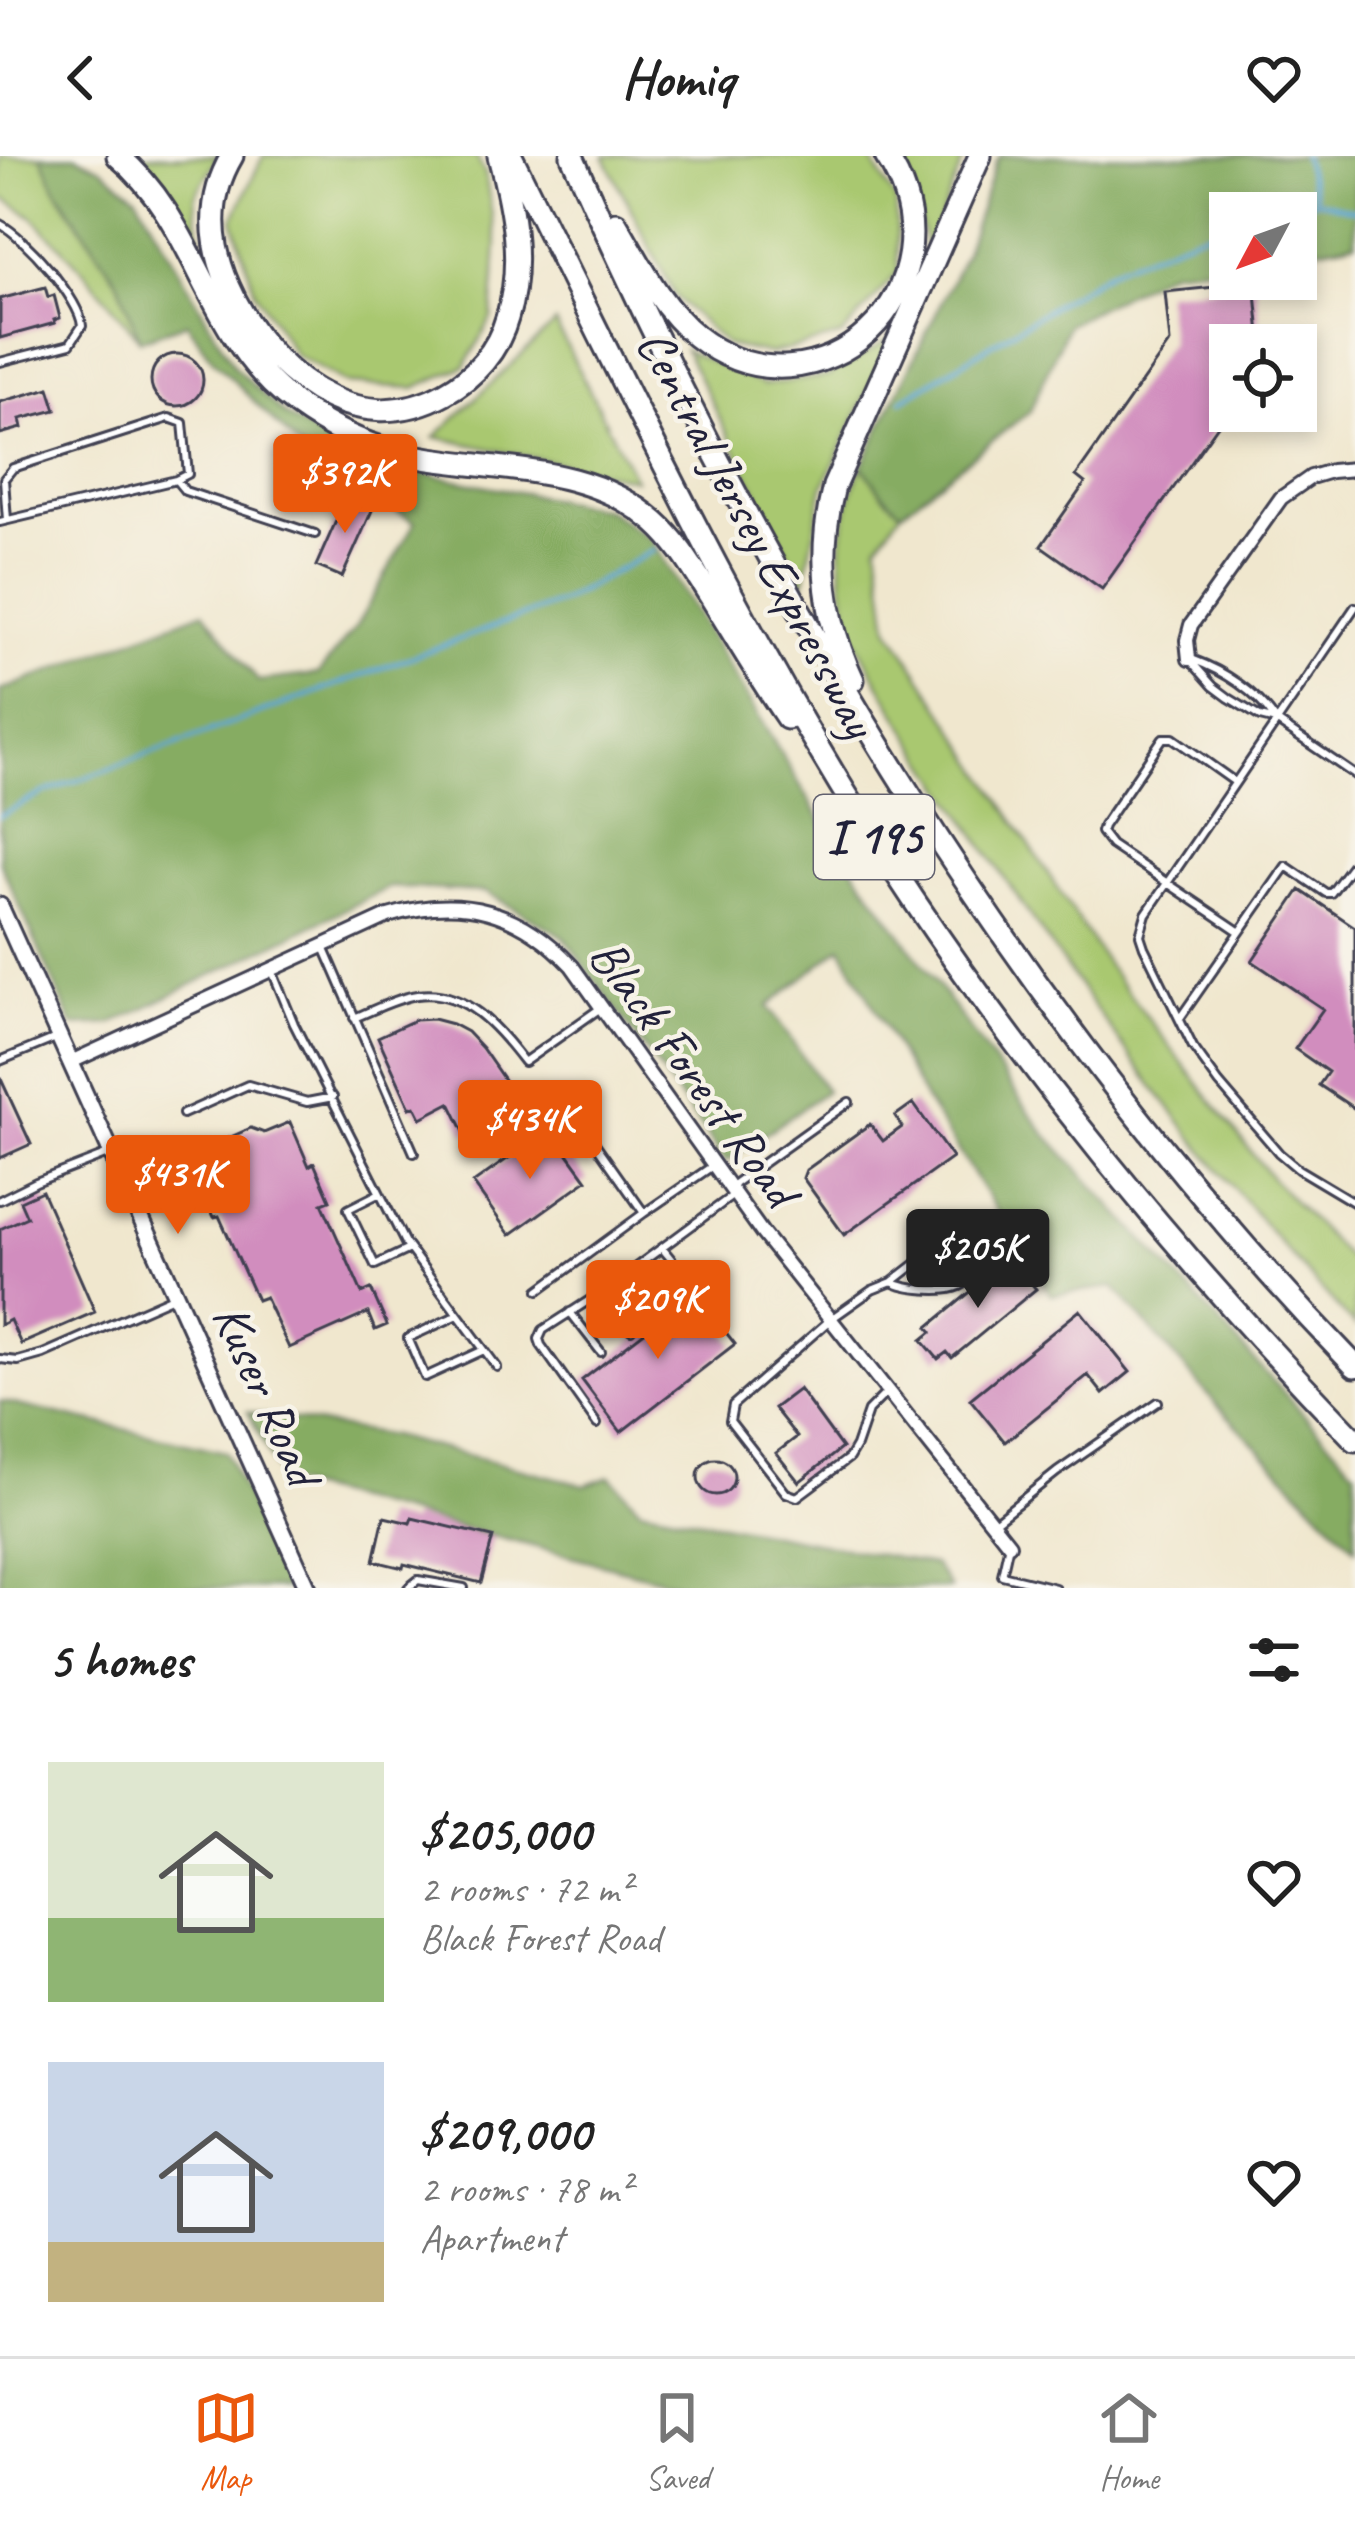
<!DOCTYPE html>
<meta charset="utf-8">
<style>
body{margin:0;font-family:Caveat,sans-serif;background:#f2f2f2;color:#222;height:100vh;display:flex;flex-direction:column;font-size:45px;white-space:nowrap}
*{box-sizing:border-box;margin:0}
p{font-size:39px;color:#767676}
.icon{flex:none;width:66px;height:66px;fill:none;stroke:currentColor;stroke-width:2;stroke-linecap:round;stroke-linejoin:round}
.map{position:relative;height:1432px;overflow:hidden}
.sheet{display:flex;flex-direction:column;background:#fff;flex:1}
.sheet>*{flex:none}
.needle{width:78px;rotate:229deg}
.buttons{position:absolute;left:1209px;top:36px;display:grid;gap:24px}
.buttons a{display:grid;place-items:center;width:108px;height:108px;border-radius:0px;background:#fff;box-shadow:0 6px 18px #0003;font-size:60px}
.price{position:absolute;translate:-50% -102px;padding:0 27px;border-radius:12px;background:#ea580c;color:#fff;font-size:39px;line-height:78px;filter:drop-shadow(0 3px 6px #0008)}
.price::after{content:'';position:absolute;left:50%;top:72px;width:36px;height:27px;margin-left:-18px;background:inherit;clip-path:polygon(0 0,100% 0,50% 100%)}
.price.current{background:#222;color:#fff}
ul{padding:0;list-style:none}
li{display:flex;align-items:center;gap:36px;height:300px;padding:0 48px}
li span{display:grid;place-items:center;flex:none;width:336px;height:240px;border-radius:0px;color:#555}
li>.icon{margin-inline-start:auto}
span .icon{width:144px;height:144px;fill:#fffc;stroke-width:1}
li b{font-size:51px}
h2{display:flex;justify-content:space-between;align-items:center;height:144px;padding:0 48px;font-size:51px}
header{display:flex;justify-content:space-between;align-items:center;height:156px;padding:0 48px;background:#fff;font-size:54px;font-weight:700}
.dock{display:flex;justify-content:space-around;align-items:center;height:168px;border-top:3px solid #e0e0e0;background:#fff;font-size:33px;color:#767676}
.dock a{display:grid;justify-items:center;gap:6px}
.dock .current{color:#ea580c}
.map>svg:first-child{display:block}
</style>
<header><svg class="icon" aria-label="back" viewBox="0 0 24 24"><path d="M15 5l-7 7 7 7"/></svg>Homiq<svg class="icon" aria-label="heart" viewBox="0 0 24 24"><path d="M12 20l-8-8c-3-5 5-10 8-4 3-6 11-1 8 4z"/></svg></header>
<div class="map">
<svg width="1355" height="1432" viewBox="0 0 1355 1432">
<rect width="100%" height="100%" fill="#f7f3e8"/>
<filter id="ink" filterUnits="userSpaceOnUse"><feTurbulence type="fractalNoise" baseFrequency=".00833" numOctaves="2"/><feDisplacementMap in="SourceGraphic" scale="24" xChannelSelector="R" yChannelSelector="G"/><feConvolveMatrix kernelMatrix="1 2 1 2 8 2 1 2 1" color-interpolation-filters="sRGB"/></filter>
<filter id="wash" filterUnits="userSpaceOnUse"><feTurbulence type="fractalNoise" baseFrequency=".004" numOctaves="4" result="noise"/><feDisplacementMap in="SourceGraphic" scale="48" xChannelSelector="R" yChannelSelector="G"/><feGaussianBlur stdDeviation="2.7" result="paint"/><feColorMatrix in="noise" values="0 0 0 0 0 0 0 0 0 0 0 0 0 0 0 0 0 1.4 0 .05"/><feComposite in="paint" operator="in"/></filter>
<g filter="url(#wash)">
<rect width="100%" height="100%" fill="#f0e7ce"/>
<!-- green -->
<path fill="#a9c870" stroke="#667556" stroke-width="3" d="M0,0H41L55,31L119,128L140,184L89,121L33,61L0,40Z
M126,0H218L195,40L202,110L163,31Z
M263,0H476L485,17L497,88L492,162L465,210L414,232L347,228L294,198L255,135L233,63Z
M604,0H869L896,45L898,116L842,180L770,198L726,189L675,140Z
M897,0H965L927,96L913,30Z
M555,167L635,323L435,281Z
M893,181L823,331L804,429L685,194L764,229L828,220Z
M862,310L882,337L901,356L878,388L889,471L1109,812L1273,1024L1355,1109V1170C1206,1012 1081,839 962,658C933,615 904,572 879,527C871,511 860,495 854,478C835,416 836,370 862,310Z"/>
<!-- forest -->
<path fill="#86ac62" stroke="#54674e" stroke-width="3" d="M41,0H76L100,11L137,40L235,212L285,259L336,292L399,313L606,353L651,383L834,685L1043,975L1355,1314V1392L1217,1249L1114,1131L1051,1139L924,942L841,791L768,850L826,935L726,1006L563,780L485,736L390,731L112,868L73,870L0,706V535L204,455L258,525L318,518L356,471L415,366L308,300L213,204L187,167L140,184L119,128L55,31Z
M1001,0H1355V86L1296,97V57H1230V108L1170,114L1068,168L1030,255L901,356L882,337L862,310L965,97L997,4Z
M0,1245L226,1296L288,1432H0Z
M248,1256L391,1280L585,1329L610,1320L640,1352L934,1409L950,1432H695L283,1326Z"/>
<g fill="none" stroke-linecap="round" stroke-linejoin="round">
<!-- stream -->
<path stroke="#5ca6d4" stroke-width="4.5" d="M1303,0L1316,44
M1316,44L1355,54
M1286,57L1314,45
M902,244L1114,112L1208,75L1230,76
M0,660L41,638L563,445L654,394"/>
</g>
<g id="blocks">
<!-- building -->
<path fill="#d18dbe" d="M1255,127L1261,189H1230V252L1102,433L1041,390L1085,327L1076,320L1170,186L1165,136Z
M45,131L48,141L54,139L60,162L54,164L55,167L0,182V143Z
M151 224a26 26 0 1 1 52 0a26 26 0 1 1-52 0Z
M49,232L56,254L20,263L22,272L0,278V246Z
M348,338L374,350L342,421L316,410Z
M1300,734L1355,771V953L1319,929L1328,916L1295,893L1323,853L1252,805Z
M433,863L452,868L467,876L482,892L516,941L465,978L450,947L421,962L415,950L410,952L378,881L415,864Z
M0,921L31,988L0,1002Z
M913,947L952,1002L844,1079L803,1022L806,1014L870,968L883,985L902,971L895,960Z
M290,966L309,1010L314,1007L330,1044L322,1047L362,1137L371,1133L387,1169L375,1174L368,1157L289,1192L265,1141L257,1144L219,1060L214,1061L187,1001L251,972L264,977Z
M550,973L587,1024L510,1079L473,1027Z
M42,1035L95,1156L21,1188L10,1164L0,1169V1073L27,1061L20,1045Z
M1010,1103L1036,1133L952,1202L947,1196L938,1203L922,1184L932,1176L928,1171Z
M695,1137L735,1188L621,1276L582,1224Z
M1080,1154L1130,1216L1103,1238L1088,1219L1005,1286L970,1243Z
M799,1233L842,1292L799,1326L776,1297L797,1281L774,1252Z
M698 1321a18 18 0 1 1 36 0a18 18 0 1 1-36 0Z
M384,1361L410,1367L412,1362L493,1381L481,1427L404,1408L403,1412L374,1405Z"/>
</g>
</g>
<g filter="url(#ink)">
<use href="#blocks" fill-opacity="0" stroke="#414051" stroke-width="3"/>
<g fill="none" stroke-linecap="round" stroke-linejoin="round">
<defs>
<path id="service" d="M0,68C24,80 80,143 82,170L70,188L0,206
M176,324L185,335L315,378
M0,366L176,324L188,318L183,267L169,262L13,312L4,323L7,364
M1355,451L1146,758L1140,779L1144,791L1193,891L1219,927L1279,997L1298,1013L1355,1047
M1189,503L1213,530L1229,542L1260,561L1276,565L1355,619
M1194,504C1224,515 1256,536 1274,562
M1235,626L1173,582H1163L1103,670L1101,676L1111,689L1240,776
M324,791L414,997
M273,817L294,868L405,1087L497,1211
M354,862C374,854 396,842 417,839C465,832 498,872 524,906L602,851
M1180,862L1286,710L1326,737H1331L1355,705
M0,905L56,882
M183,958L248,929L307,946L333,941
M585,973L644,1057L711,1011
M730,1031L849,946
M378,1038L348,1053L375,1109L409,1093
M0,1044L36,1026L108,998
M662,1092L690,1126
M539,1134L644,1057
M602,1136L631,1174
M570,1156L601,1196
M458,1159L408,1182L425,1221L484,1194
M0,1203L18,1205L43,1198L173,1141
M888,1235L868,1255L856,1290L849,1302L797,1341L786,1337L730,1265L733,1249L831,1163L872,1134L892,1126L962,1072L991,1104C982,1112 971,1125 960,1130C945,1137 905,1134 892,1126
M597,1268L541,1189L539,1183L543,1174L602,1136L732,1040
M993,1367L1057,1316L1158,1246
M1009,1388L1002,1419L1055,1432
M408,1432L418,1424L464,1432"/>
<path id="minor" d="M1189,503L1187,484L1191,469L1281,342L1311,321L1331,315L1355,313
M71,906L388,760C461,738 520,754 572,810L763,1078L1009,1388"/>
<path id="tertiary" d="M0,750L308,1432"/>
<path id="motorway" d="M118,0C200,68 204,181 297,249C326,270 360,287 395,296C482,318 582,302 655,366C680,388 696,418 714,446C738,485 761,524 787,562
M232,0C207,42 209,86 229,131C265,213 353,288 445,237C475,221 498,194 507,162C524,108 513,53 499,0
M511,0C636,252 756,509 913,743C1043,937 1193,1116 1355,1284
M572,0C768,442 1018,861 1355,1210
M616,67C639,106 660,151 696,180C817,276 972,131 886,0
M853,524C823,461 817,398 834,330L980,0"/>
</defs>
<!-- service casing -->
<use href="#service" stroke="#414051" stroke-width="12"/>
<!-- minor casing -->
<use href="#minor" stroke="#414051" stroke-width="18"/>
<!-- tertiary casing -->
<use href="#tertiary" stroke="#414051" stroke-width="21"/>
<!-- motorway casing -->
<use href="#motorway" stroke="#414051" stroke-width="27"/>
<!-- service -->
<use href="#service" stroke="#fff" stroke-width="6"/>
<!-- minor -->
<use href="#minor" stroke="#fff" stroke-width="12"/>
<!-- tertiary -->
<use href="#tertiary" stroke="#fff" stroke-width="15"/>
<!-- motorway -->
<use href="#motorway" stroke="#fff" stroke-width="21"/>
</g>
</g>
<g text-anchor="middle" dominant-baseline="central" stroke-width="9" stroke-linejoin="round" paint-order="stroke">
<!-- shield labels -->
<rect fill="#f7f3e8" stroke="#62616f" stroke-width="3" x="814" y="639" width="120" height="84" rx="9"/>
<g font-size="48" font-weight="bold" fill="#22223b">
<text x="874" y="681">I 195</text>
</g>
<!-- street labels -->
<g font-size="51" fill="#22223b" stroke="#f7f3e8">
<text transform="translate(757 377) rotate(62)">Central Jersey Expressway</text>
<text transform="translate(694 916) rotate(54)">Black Forest Road</text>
<text transform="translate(267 1238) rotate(66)">Kuser Road</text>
</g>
</g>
</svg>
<div class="buttons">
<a><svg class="needle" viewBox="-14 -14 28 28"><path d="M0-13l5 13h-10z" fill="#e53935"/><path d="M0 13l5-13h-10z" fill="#767676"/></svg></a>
<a><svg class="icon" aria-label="locate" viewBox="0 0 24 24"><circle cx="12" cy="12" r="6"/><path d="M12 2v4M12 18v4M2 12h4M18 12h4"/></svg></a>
</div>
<b class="price" style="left:345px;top:380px">$392K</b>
<b class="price" style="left:530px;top:1026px">$434K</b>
<b class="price" style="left:178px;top:1081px">$431K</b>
<b class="price current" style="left:978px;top:1155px">$205K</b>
<b class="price" style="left:658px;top:1206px">$209K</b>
</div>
<section class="sheet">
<h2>5 homes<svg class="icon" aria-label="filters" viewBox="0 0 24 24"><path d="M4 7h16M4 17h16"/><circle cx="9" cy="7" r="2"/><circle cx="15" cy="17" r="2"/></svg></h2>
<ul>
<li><span style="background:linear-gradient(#dfe7d0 65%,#8fb573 0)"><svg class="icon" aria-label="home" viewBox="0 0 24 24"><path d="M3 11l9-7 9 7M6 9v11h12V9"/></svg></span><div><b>$205,000</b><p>2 rooms · 72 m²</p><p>Black Forest Road</p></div><svg class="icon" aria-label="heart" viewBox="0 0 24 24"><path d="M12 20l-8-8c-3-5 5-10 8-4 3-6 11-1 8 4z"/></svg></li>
<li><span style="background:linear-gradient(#c9d6e8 75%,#c2b280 0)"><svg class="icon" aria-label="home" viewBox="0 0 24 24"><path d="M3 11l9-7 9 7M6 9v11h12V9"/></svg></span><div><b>$209,000</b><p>2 rooms · 78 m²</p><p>Apartment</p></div><svg class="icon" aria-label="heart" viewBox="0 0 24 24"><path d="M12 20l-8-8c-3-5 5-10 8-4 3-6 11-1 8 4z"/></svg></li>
</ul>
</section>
<nav class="dock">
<a class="current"><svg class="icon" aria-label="map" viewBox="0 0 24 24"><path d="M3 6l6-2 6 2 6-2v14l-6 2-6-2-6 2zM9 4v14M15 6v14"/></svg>Map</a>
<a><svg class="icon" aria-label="saved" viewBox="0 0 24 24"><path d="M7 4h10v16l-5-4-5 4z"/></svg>Saved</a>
<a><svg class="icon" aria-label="home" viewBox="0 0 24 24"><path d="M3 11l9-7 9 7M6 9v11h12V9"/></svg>Home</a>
</nav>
